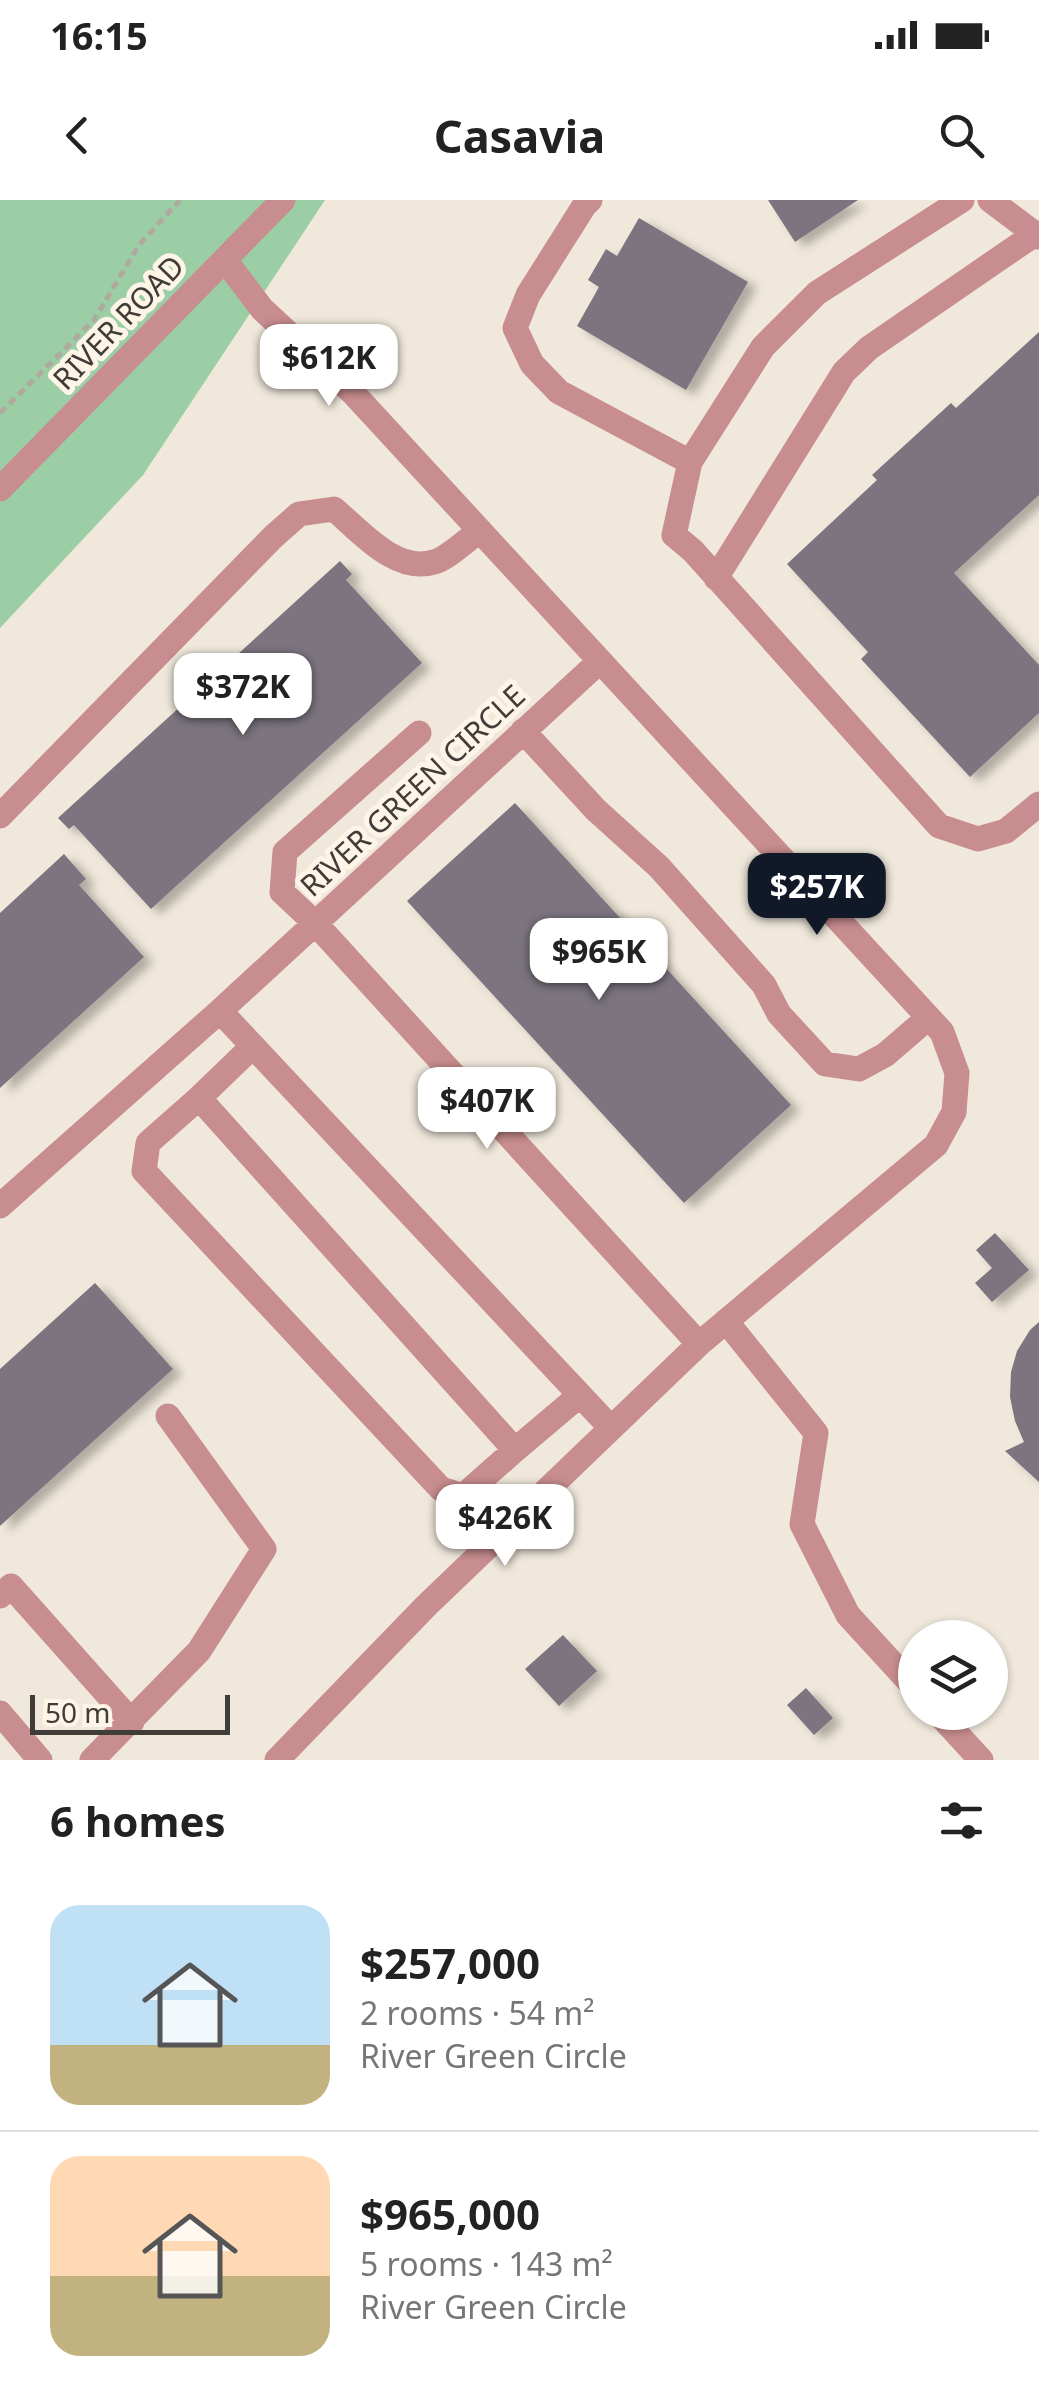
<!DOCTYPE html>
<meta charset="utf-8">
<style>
body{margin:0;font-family:"Noto Sans",sans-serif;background:#f2f2f2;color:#222;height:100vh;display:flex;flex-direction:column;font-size:38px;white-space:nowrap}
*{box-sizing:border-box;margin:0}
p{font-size:32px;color:#767676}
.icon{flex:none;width:55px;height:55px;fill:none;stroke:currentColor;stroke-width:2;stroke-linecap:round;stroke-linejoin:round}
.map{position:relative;height:1560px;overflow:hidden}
.details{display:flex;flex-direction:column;background:#fff;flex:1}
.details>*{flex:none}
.fabs{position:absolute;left:898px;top:1420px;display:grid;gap:20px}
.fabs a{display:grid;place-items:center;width:110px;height:110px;border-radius:50%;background:#fff;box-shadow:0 2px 8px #0004;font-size:50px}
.scale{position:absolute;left:30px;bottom:25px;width:200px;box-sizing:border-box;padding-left:10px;border:5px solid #403c37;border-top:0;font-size:28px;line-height:35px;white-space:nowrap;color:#403c37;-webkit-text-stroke:8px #fef5e8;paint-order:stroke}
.price{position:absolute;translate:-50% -85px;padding:0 22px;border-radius:20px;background:#fff;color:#222;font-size:32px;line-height:65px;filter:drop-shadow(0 2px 5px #0008)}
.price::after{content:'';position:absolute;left:50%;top:60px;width:30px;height:22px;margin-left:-15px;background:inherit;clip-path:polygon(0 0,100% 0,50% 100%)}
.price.on{background:#111827;color:#fff}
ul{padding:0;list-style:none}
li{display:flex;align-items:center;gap:30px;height:250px;padding:0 50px}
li+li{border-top:2px solid #e0e0e0}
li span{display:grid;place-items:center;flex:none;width:280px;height:200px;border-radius:30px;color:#555}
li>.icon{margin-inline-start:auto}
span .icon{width:120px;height:120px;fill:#fffc;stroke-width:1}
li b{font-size:42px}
h2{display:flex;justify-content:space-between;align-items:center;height:120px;padding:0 50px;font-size:42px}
.status{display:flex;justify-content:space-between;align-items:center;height:70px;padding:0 50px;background:#fff;direction:ltr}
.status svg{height:28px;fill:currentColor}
header{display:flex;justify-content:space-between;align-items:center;height:130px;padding:0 50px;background:#fff;font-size:45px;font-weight:700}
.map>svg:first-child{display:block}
</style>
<div class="status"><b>16:15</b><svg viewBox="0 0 49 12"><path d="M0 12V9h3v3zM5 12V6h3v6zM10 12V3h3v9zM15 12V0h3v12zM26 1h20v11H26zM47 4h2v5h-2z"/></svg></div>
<header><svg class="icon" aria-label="back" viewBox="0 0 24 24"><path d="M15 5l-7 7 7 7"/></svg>Casavia<svg class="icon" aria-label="search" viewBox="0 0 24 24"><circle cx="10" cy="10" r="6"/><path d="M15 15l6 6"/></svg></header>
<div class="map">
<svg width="1039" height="1560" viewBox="0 0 1039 1560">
<defs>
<filter id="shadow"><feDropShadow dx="9" dy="5.5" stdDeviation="5" flood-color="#0004"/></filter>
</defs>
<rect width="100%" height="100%" fill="#f0e8db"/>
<!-- green -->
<path fill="#9bcea4" d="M0,0H325L143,275L0,428Z"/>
<!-- building -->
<path fill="#7b7480" filter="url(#shadow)" d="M768,0H858L795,42Z
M639,18L748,82L686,190L577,126L599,87L588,80L606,49L617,56Z
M1039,132V295L954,373L1039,465V513L970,577L861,459L868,452L787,364L877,280L872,275L951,203L956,208Z
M340,361L352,374L346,380L422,463L151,709L74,625L69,629L58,618Z
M515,603L791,905L684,1003L407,701Z
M64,654L86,679L79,685L144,757L0,888V713Z
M995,1033L1029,1070L992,1102L975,1083L992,1068L976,1050Z
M95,1083L173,1169L0,1326V1169Z
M1039,1122V1282L1005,1251L1024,1242L1015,1221L1010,1197L1011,1172L1017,1151L1030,1130Z
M563,1435L597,1471L559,1506L525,1469Z
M806,1488L833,1518L814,1535L787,1505Z"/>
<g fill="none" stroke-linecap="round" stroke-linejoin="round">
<!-- path -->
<path stroke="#b0a99f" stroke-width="5" stroke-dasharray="8 5" stroke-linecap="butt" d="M0,213L94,120L139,45L180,0"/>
<!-- minor -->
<path stroke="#c88d8e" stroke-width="25" d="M590,0L584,6L528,95L515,128L532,164L559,192L690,262L674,335L693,351L939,626L978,639L1006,631L1039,604
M990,0L1039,37
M225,60L262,109L353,193L942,832L957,873L954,912L936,945L699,1144L426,1406L277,1560
M690,262L763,147L817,93L962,0
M0,289L283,0
M716,378L844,172L869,148L1035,34
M600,461L220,811L611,1228
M523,531L596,610L659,667L764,785L779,814L825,864L859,869L885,855L928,818
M419,533L285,652L282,692L315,723L699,1144
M0,616L274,336L299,314L334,309C360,331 396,374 434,362C447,359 468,339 479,331
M253,846L199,898L515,1250L580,1195
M199,898L148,943L144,971L441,1289L463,1296L515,1250
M0,1006L220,811
M726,1121L816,1233L802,1324L848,1415L915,1488
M0,1396L11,1386L132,1522
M937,1512L981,1560
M0,1513L40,1560
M92,1560L199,1451L264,1349L168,1216"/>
</g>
<g text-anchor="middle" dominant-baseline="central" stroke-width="10" stroke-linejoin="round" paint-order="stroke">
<!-- street labels -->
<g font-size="30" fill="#403c37" stroke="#fef5e8">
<text transform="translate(118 122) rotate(-46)">RIVER ROAD</text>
<text transform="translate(412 590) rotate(-43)">RIVER GREEN CIRCLE</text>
</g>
</g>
</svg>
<div class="fabs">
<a><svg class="icon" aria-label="layers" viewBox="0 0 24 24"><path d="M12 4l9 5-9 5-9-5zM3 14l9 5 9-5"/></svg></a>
</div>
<div class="scale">50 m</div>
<b class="price" style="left:329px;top:209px">$612K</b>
<b class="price" style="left:243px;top:538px">$372K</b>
<b class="price on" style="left:817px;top:738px">$257K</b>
<b class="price" style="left:599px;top:803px">$965K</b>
<b class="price" style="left:487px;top:952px">$407K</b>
<b class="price" style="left:505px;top:1369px">$426K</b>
</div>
<section class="details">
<h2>6 homes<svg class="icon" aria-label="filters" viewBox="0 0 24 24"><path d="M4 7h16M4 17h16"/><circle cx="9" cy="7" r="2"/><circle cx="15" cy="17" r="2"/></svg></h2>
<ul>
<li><span style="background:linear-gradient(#bfe0f5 70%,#c2b280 0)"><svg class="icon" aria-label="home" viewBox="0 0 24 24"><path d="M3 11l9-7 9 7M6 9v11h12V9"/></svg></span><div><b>$257,000</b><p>2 rooms · 54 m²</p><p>River Green Circle</p></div></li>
<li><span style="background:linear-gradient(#ffd9b3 60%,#c2b280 0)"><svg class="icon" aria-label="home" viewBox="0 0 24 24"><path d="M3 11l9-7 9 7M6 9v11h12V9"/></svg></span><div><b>$965,000</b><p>5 rooms · 143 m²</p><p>River Green Circle</p></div></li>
</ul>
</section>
